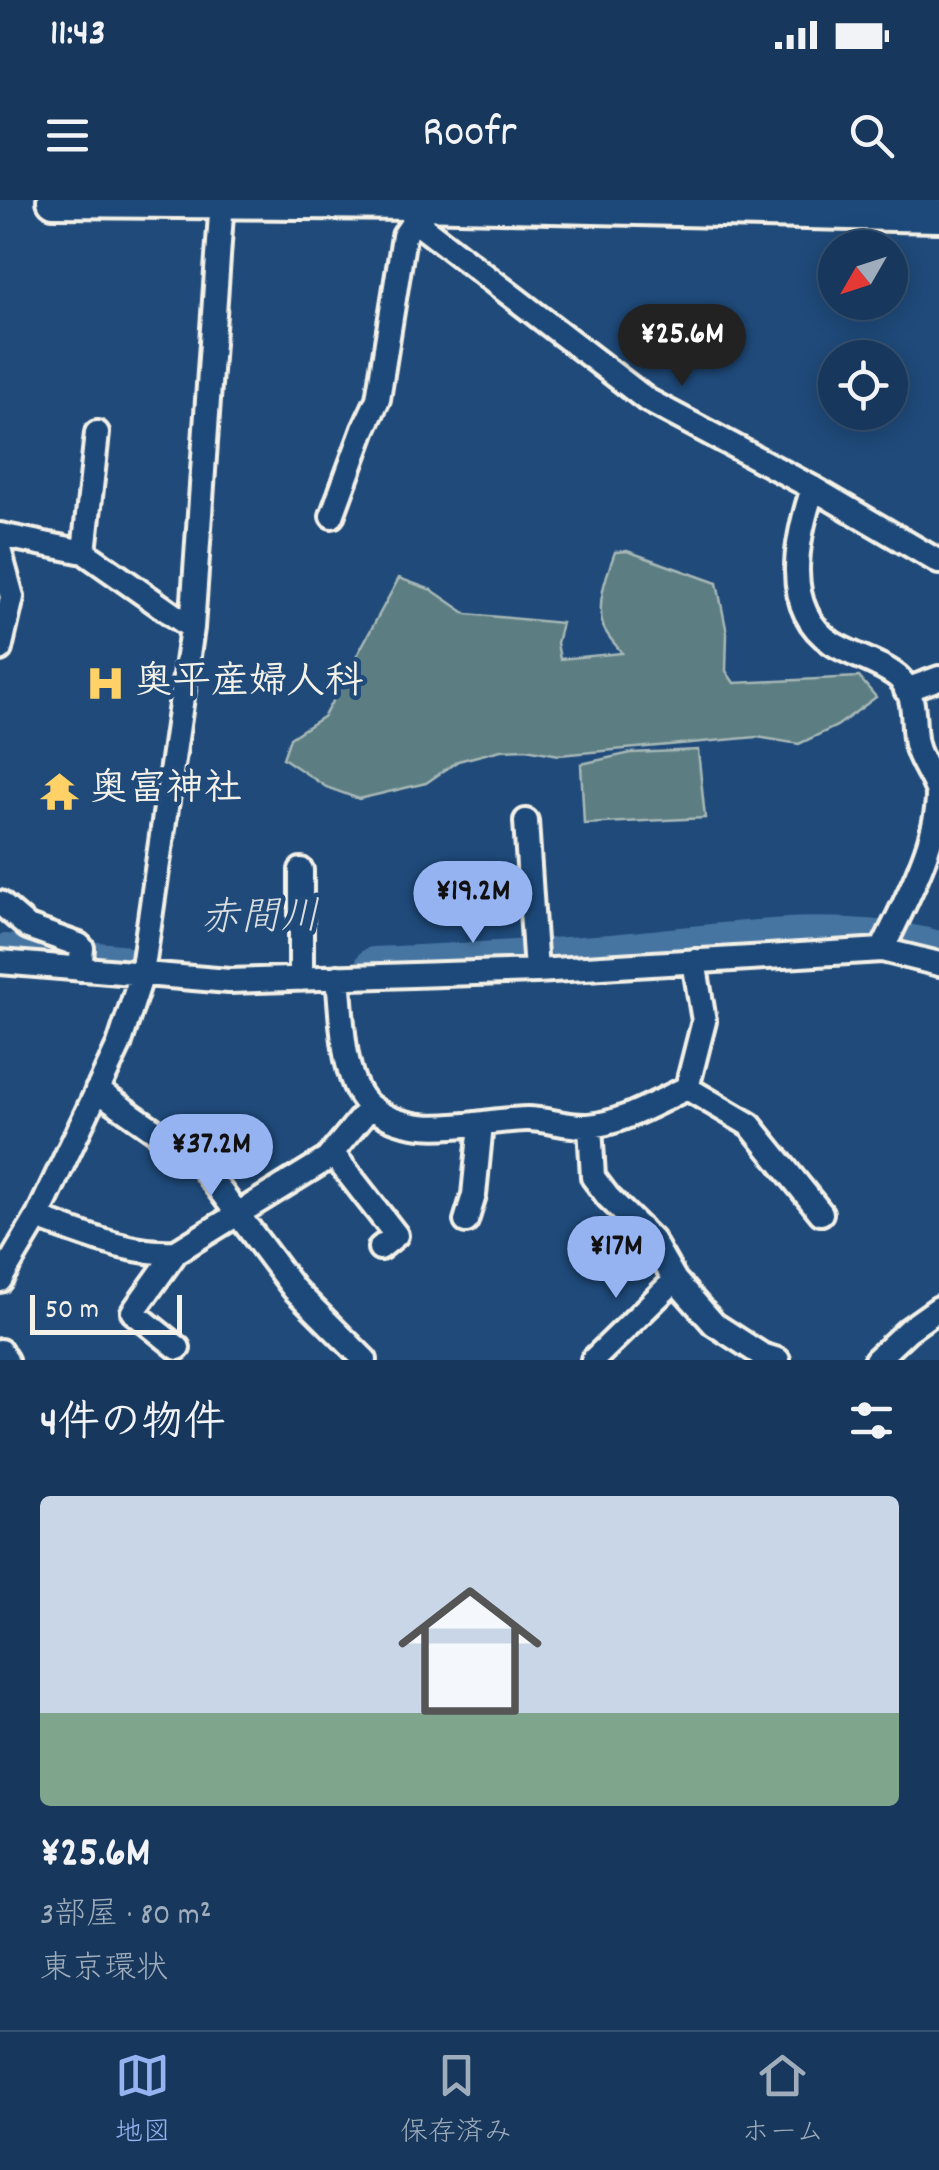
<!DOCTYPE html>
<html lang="ja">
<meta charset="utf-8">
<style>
body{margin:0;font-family:Dekko,"Klee One",sans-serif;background:#244365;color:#f1f3f6;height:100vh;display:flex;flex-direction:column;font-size:38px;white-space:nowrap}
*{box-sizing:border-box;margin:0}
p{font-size:32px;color:#9eacbb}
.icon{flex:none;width:55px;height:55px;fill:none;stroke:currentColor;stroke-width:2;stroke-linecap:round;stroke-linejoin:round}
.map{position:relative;height:1160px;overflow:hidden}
.side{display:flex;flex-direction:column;background:#17385c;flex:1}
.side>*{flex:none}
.needle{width:65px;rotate:231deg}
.tools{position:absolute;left:818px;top:30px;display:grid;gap:20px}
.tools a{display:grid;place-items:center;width:90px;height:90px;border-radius:50%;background:#17385c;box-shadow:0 5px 25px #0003,0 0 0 2px #365272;font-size:50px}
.scale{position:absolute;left:30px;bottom:25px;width:152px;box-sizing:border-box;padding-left:10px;border:5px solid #f4f1e8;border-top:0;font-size:28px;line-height:35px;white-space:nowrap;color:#f4f1e8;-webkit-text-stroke:8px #1f4a7a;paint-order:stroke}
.price{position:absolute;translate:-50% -85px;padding:0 22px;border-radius:35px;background:#95b2f1;color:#111;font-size:32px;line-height:65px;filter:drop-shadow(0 2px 5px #0008)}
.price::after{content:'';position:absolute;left:50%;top:60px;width:30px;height:22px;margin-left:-15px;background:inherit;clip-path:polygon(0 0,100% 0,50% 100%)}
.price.selected{background:#222;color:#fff}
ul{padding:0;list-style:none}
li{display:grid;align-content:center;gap:20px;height:530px;padding:0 40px}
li+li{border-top:2px solid #365272}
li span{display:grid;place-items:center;height:310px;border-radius:10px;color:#555}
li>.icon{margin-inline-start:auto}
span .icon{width:180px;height:180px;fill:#fffc;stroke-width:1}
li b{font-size:42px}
h2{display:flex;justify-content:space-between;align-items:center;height:120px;padding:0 40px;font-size:42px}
.status{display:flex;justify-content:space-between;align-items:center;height:70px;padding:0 50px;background:#17385c;direction:ltr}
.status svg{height:28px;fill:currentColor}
header{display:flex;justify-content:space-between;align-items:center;height:130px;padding:0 40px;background:#17385c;font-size:45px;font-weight:600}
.tabs{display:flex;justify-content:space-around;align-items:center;height:140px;border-top:2px solid #365272;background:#17385c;font-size:28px;color:#9eacbb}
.tabs a{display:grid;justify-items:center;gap:5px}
.tabs .selected{color:#95b2f1}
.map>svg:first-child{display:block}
</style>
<div class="status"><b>11:43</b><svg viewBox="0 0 49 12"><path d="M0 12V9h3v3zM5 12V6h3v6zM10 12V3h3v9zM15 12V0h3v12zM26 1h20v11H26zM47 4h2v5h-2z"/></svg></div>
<header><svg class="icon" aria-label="menu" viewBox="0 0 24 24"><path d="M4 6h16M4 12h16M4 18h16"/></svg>Roofr<svg class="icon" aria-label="search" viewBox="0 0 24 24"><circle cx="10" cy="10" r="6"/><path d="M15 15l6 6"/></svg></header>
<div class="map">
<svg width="939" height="1160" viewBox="0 0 939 1160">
<rect width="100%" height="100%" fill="#1f4a7a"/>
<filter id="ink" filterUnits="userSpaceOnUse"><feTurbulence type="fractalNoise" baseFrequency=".01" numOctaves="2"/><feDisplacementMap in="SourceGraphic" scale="20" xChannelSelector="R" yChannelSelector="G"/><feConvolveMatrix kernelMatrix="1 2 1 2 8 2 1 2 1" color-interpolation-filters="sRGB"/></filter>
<g filter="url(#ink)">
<!-- green -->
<path fill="#5b7e83" stroke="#a8b8b6" stroke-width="2.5" d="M627,351L717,383L727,433L726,471L734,483L859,477L876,497L837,526L799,544L757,537L559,555L526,549L501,550L458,561L426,583L359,599L326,587L283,558L290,538L324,516L399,378L432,390L467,414L562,423L557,443L560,459L622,453C616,445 606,435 603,426C596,402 607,374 615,352Z
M698,550L705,618L584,624L581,564L631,553Z"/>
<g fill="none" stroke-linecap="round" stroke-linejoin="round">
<!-- river -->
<path stroke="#4675a2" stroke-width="38" d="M5,753L119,763
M374,766C453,762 532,759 611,753C719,744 833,722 939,750"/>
<defs>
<path id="minor" d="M416,3L417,17L425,29L647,200L813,288L939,362
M813,288C797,337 780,408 832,443C850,455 885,464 900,479C918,498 911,522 916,544C920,562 933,576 938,593C939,641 902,708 882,750
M332,316L364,229L378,199L404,36L417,17
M0,335L84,352L97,233
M84,352L192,428
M0,353L12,397L0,449
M906,490L939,478
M526,621L536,771
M0,703L28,727L79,745L82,748L80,769
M0,762L229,781L536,771L882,750L939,764
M338,777C342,811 341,886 371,907C417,942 475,920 527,919C547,919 567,927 588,926C621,924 657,902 687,888L704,821L694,761
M301,779V670
M687,888L750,925L821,1013
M97,890L198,961L294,1089L365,1160
M590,926L593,977L608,997L652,1040L675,1080L714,1124L762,1155L778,1160
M333,954L396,1035L380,1048
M37,1018C81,1033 129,1055 176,1052L327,959L370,907
M466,1021L474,995L481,924
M176,1052L133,1112L178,1148
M0,1080L37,1018L119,845L142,774L192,428L222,0
M0,1151L6,1160
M593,1160L675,1080
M876,1160L908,1130L939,1108"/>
<path id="highway" d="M54,0L416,3L939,15"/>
</defs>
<!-- minor casing -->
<use href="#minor" stroke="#f4f1e8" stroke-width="30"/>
<!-- highway casing -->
<use href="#highway" stroke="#f4f1e8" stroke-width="40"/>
<!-- minor -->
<use href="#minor" stroke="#1f4a7a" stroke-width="22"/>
<!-- highway -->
<use href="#highway" stroke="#1f4a7a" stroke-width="32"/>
</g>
</g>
<!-- icons -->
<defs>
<symbol id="hospital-bare" viewBox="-9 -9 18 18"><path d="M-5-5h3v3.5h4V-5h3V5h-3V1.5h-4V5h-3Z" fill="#ffd166" stroke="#1f4a7a" stroke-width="2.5" paint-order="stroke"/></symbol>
<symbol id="temple-bare" viewBox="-9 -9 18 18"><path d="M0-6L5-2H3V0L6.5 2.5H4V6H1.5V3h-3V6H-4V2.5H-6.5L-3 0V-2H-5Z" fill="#ffd166" stroke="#1f4a7a" stroke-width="2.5" paint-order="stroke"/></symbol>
</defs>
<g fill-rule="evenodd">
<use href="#hospital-bare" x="78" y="456" width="55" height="55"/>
<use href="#temple-bare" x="32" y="564" width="55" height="55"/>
</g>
<g text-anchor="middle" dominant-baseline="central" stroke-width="9" stroke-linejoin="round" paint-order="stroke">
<!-- poi labels -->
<g font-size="38" font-weight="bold" fill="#f4f1e8" stroke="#1f4a7a" text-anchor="start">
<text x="135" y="484">奥平産婦人科</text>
<text x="90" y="591">奥富神社</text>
</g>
<!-- water labels -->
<g font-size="40" font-style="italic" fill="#dadede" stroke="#1f4a7a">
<text transform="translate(260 721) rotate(-1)">赤間川</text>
</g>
</g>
</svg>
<div class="tools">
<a><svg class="needle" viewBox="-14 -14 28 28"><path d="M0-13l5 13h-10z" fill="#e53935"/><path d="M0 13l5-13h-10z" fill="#9eacbb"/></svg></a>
<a><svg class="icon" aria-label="locate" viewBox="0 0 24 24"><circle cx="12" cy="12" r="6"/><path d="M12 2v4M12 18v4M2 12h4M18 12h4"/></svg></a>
</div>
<div class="scale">50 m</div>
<b class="price selected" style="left:682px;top:189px">¥25.6M</b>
<b class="price" style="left:473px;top:746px">¥19.2M</b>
<b class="price" style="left:211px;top:999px">¥37.2M</b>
<b class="price" style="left:616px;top:1101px">¥17M</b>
</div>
<section class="side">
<h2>4件の物件<svg class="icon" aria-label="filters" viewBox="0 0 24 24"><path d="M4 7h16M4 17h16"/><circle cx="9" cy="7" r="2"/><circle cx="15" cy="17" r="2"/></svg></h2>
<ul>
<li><span style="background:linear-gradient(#c9d6e8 70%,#7fa58c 0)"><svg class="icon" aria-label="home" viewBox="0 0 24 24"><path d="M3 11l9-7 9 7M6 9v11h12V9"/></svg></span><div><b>¥25.6M</b><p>3部屋 · 80 m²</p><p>東京環状</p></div></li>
</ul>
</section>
<nav class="tabs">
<a class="selected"><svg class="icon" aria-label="map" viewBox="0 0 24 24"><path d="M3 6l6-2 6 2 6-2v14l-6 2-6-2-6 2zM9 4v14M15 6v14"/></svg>地図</a>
<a><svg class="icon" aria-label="saved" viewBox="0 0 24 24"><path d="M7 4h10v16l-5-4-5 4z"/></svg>保存済み</a>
<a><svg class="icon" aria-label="home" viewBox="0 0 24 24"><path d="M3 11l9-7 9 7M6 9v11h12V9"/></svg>ホーム</a>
</nav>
